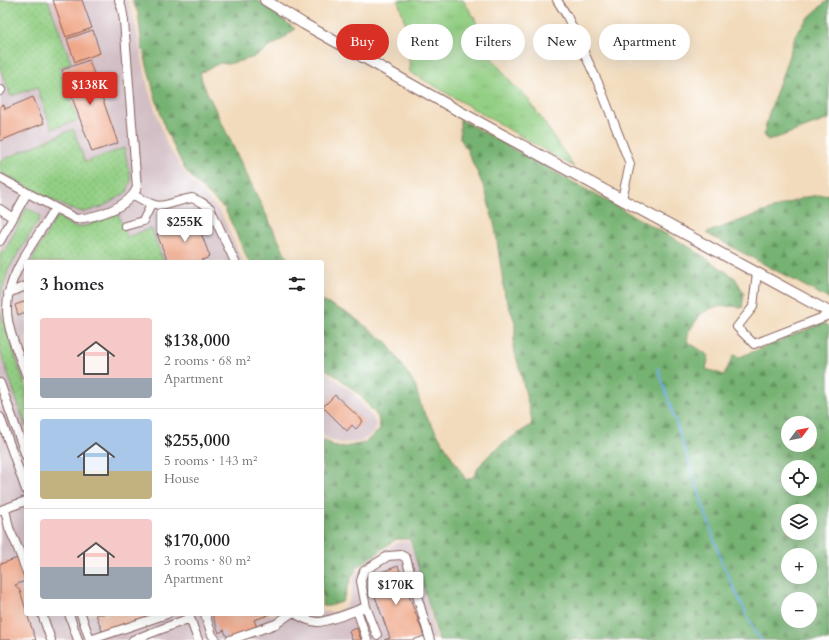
<!DOCTYPE html>
<meta charset="utf-8">
<style>
body{margin:0;font-family:Cardo,serif;background:#f6f6f6;color:#202124;height:100vh;display:flex;flex-direction:column;font-size:15px;white-space:nowrap}
*{box-sizing:border-box;margin:0}
p{font-size:13px;color:#757577}
.icon{flex:none;width:22px;height:22px;fill:none;stroke:currentColor;stroke-width:2;stroke-linecap:round;stroke-linejoin:round}
.map{position:relative;flex:1;overflow:hidden}
.panel{position:absolute;left:24px;top:260px;width:300px;height:356px;display:flex;flex-direction:column;background:#fff;border-radius:4px;box-shadow:0 4px 16px #0002}
.panel>*{flex:none}
.banner{position:absolute;left:336px;top:24px;width:380px;height:36px;display:flex;gap:8px}
.needle{width:26px;rotate:58deg}
.buttons{position:absolute;left:781px;top:416px;display:grid;gap:8px}
.buttons a{display:grid;place-items:center;width:36px;height:36px;border-radius:50%;background:#fff;box-shadow:0 4px 16px #0002;font-size:20px}
.price{position:absolute;translate:-50% -34px;padding:0 9px;border-radius:4px;background:#fff;color:#222;font-size:13px;line-height:26px;filter:drop-shadow(0 1px 2px #0008)}
.price::after{content:'';position:absolute;left:50%;top:24px;width:12px;height:9px;margin-left:-6px;background:inherit;clip-path:polygon(0 0,100% 0,50% 100%)}
.price.current{background:#d93025;color:#fff}
ul{padding:0;list-style:none}
li{display:flex;align-items:center;gap:12px;height:100px;padding:0 16px}
li+li{border-top:1px solid #e0e0e0}
li span{display:grid;place-items:center;flex:none;width:112px;height:80px;border-radius:4px;color:#555}
li>.icon{margin-inline-start:auto}
span .icon{width:48px;height:48px;fill:#fffc;stroke-width:1}
li b{font-size:17px}
h2{display:flex;justify-content:space-between;align-items:center;height:48px;padding:0 16px;font-size:17px}
.chip{padding:0 14px;border-radius:18px;background:#fff;box-shadow:0 4px 16px #0002;font-size:14px;line-height:36px}
.chip.current{background:#d93025;color:#fff}
.map>svg:first-child{display:block}
</style>
<div class="map">
<svg width="829" height="640" viewBox="0 0 829 640">
<defs>
<pattern id="grass-tufts" width="24" height="20" patternUnits="userSpaceOnUse"><rect width="24" height="20" fill="#93cf84"/><path d="M3 7l-1-3M5 7V3M7 7l1-3M15 17l-1-3M17 17v-4M19 17l1-3" fill="none" stroke="#80b172"/></pattern>
<pattern id="forest-firs" width="22" height="20" patternUnits="userSpaceOnUse"><rect width="22" height="20" fill="#76b272"/><path d="M5 1l3.5 6h-7zM16 11l3.5 6h-7z" fill="#63905e"/></pattern>
<pattern id="park-dots" width="8" height="8" patternUnits="userSpaceOnUse"><rect width="8" height="8" fill="#93cf84"/><path d="M2 2h.1M6 6h.1" fill="none" stroke="#80b172" stroke-width="1.8" stroke-linecap="round"/></pattern>
</defs>
<rect width="100%" height="100%" fill="#fff"/>
<filter id="ink" filterUnits="userSpaceOnUse"><feTurbulence type="fractalNoise" baseFrequency=".025" numOctaves="2"/><feDisplacementMap in="SourceGraphic" scale="8" xChannelSelector="R" yChannelSelector="G"/><feConvolveMatrix kernelMatrix="1 2 1 2 8 2 1 2 1" color-interpolation-filters="sRGB"/></filter>
<filter id="wash" filterUnits="userSpaceOnUse"><feTurbulence type="fractalNoise" baseFrequency=".012" numOctaves="4" result="noise"/><feDisplacementMap in="SourceGraphic" scale="16" xChannelSelector="R" yChannelSelector="G"/><feGaussianBlur stdDeviation="0.9" result="paint"/><feColorMatrix in="noise" values="0 0 0 0 0 0 0 0 0 0 0 0 0 0 0 0 0 1.4 0 .05"/><feComposite in="paint" operator="in"/></filter>
<g filter="url(#wash)">
<rect width="100%" height="100%" fill="#f2dbbc"/>
<!-- industrial -->
<path fill="#d2bec5" d="M0,0H128L136,28L148,88L167,145L188,178L221,213L243,262H26V614H322V612H335L346,606L350,599L353,582L357,572L376,555L396,543L409,541L421,577L436,640H0Z
M322,370L351,391L373,418L377,427L371,435L360,442L341,443L330,440L322,434Z"/>
<!-- grass -->
<path fill="url(#grass-tufts)" stroke="#6e7758" d="M398,0H463L474,17L492,58L514,86L526,96L574,167L410,72L407,29Z"/>
<!-- forest -->
<path fill="url(#forest-firs)" stroke="#60684e" fill-rule="evenodd" d="M132,0H257L295,29L283,39L252,58L228,64L220,63L200,73L203,84L289,262H249L225,209L199,186L184,168L165,128L155,96L142,46L138,13Z
M828,0H829V119L768,141L764,134L769,113L797,32L808,18Z
M460,119L691,248L735,278L744,293L742,308L734,306L714,307L701,314L689,331L687,341L709,356L706,369L724,375L734,355L740,357L823,323L829,326V640H439L410,539H396L358,567L352,576L342,602L329,606H322V439L332,445L340,448L364,443L380,430L378,417L360,395L339,378L322,367V301L348,313L386,342L402,365L415,385L422,409L466,480L473,477C485,452 509,440 531,425L532,420L520,370L513,346L515,333V322L505,296L495,227L485,190L467,150L460,138ZM788,423H810V445H788ZM788,467H810V489H788ZM788,511H810V533H788ZM788,555H810V577H788ZM788,599H810V621H788Z
M829,194V299L706,233L805,197Z"/>
<!-- park -->
<path fill="url(#park-dots)" stroke="#6e7758" d="M0,0H48L71,63L59,68L78,120L52,129L37,87L11,96L0,69Z
M73,129L85,162L124,148L131,180L127,192L102,207L84,212L70,209L0,172V161Z
M27,208L41,216L8,270L0,299V254L5,251Z
M118,214L127,237L151,228L164,262H31L57,216L74,227L86,226Z
M0,309L2,317L26,388V427L0,350Z"/>
<g fill="none" stroke-linecap="round" stroke-linejoin="round">
<!-- stream -->
<path stroke="#6faee2" stroke-width="2" d="M658,368L722,563L755,632L761,640"/>
</g>
<g id="blocks">
<!-- building -->
<path fill="#efa789" d="M53,0H82L92,28L66,37Z
M93,30L100,53L75,62L67,39Z
M89,60L118,143L92,152L62,70Z
M33,97L44,123L0,141V106L4,105L5,109Z
M202,218L206,228L200,230L210,257L202,260L203,262H168L157,234Z
M26,301V312L18,315L15,305Z
M335,395L363,421L356,429L352,425L347,431L323,407Z
M18,558L25,581L15,585L20,591L26,610V614H27L36,640H0V564Z
M398,566L424,636L413,640H384L390,638L368,577Z
M96,614H168L104,637Z
M212,614H271L254,620L259,632L228,640L224,630L219,633Z
M357,628L361,640H352L349,631Z"/>
</g>
</g>
<g filter="url(#ink)">
<use href="#blocks" fill-opacity="0" stroke="#85615e" stroke-width="1"/>
<g fill="none" stroke-linecap="round" stroke-linejoin="round">
<defs>
<path id="minor" d="M557,0L567,16L600,87L630,164L622,199
M0,91L1,90
M0,178L76,219C97,217 128,208 137,188L124,21L122,9L119,0
M134,195C165,214 162,203 192,198L201,202L210,208L235,262
M0,209L13,218
M125,226L143,221L151,205
M0,241L27,193
M757,272L753,307L737,327L754,344L829,315
M8,293L26,286
M26,374C19,355 7,330 7,309C6,275 38,237 55,208
M0,383L26,456
M0,417L26,490
M5,509L9,528L17,546L26,570
M1,510L26,501
M366,607L361,581L364,571L388,556L401,555L406,558L430,640
M357,610L367,640
M42,614L51,640
M69,614L78,640
M81,614L90,640
M205,614L212,635L216,640
M296,614C302,618 310,621 317,622C329,622 354,611 366,607L377,635
M90,640L167,614
M133,640L190,618L198,640
M230,640L276,624L290,614"/>
<path id="major" d="M265,0L304,24L455,109L829,312"/>
</defs>
<!-- minor casing -->
<use href="#minor" stroke="#85615e" stroke-width="10"/>
<!-- major casing -->
<use href="#major" stroke="#85615e" stroke-width="12"/>
<!-- minor -->
<use href="#minor" stroke="#fff" stroke-width="8"/>
<!-- major -->
<use href="#major" stroke="#fff" stroke-width="10"/>
</g>
</g>
</svg>
<div class="buttons">
<a><svg class="needle" viewBox="-14 -14 28 28"><path d="M0-13l5 13h-10z" fill="#e53935"/><path d="M0 13l5-13h-10z" fill="#757577"/></svg></a>
<a><svg class="icon" aria-label="locate" viewBox="0 0 24 24"><circle cx="12" cy="12" r="6"/><path d="M12 2v4M12 18v4M2 12h4M18 12h4"/></svg></a>
<a><svg class="icon" aria-label="layers" viewBox="0 0 24 24"><path d="M12 4l9 5-9 5-9-5zM3 14l9 5 9-5"/></svg></a>
<a>+</a>
<a>−</a>
</div>
<b class="price current" style="left:90px;top:106px">$138K</b>
<b class="price" style="left:185px;top:243px">$255K</b>
<b class="price" style="left:396px;top:606px">$170K</b>
<div class="banner">
<a class="chip current">Buy</a>
<a class="chip">Rent</a>
<a class="chip">Filters</a>
<a class="chip">New</a>
<a class="chip">Apartment</a>
</div>
<section class="panel">
<h2>3 homes<svg class="icon" aria-label="filters" viewBox="0 0 24 24"><path d="M4 7h16M4 17h16"/><circle cx="9" cy="7" r="2"/><circle cx="15" cy="17" r="2"/></svg></h2>
<ul>
<li><span style="background:linear-gradient(#f6c9c9 75%,#9aa5b1 0)"><svg class="icon" aria-label="home" viewBox="0 0 24 24"><path d="M3 11l9-7 9 7M6 9v11h12V9"/></svg></span><div><b>$138,000</b><p>2 rooms · 68 m²</p><p>Apartment</p></div></li>
<li><span style="background:linear-gradient(#a9c7e8 65%,#c2b280 0)"><svg class="icon" aria-label="home" viewBox="0 0 24 24"><path d="M3 11l9-7 9 7M6 9v11h12V9"/></svg></span><div><b>$255,000</b><p>5 rooms · 143 m²</p><p>House</p></div></li>
<li><span style="background:linear-gradient(#f6c9c9 60%,#9aa5b1 0)"><svg class="icon" aria-label="home" viewBox="0 0 24 24"><path d="M3 11l9-7 9 7M6 9v11h12V9"/></svg></span><div><b>$170,000</b><p>3 rooms · 80 m²</p><p>Apartment</p></div></li>
</ul>
</section>
</div>
